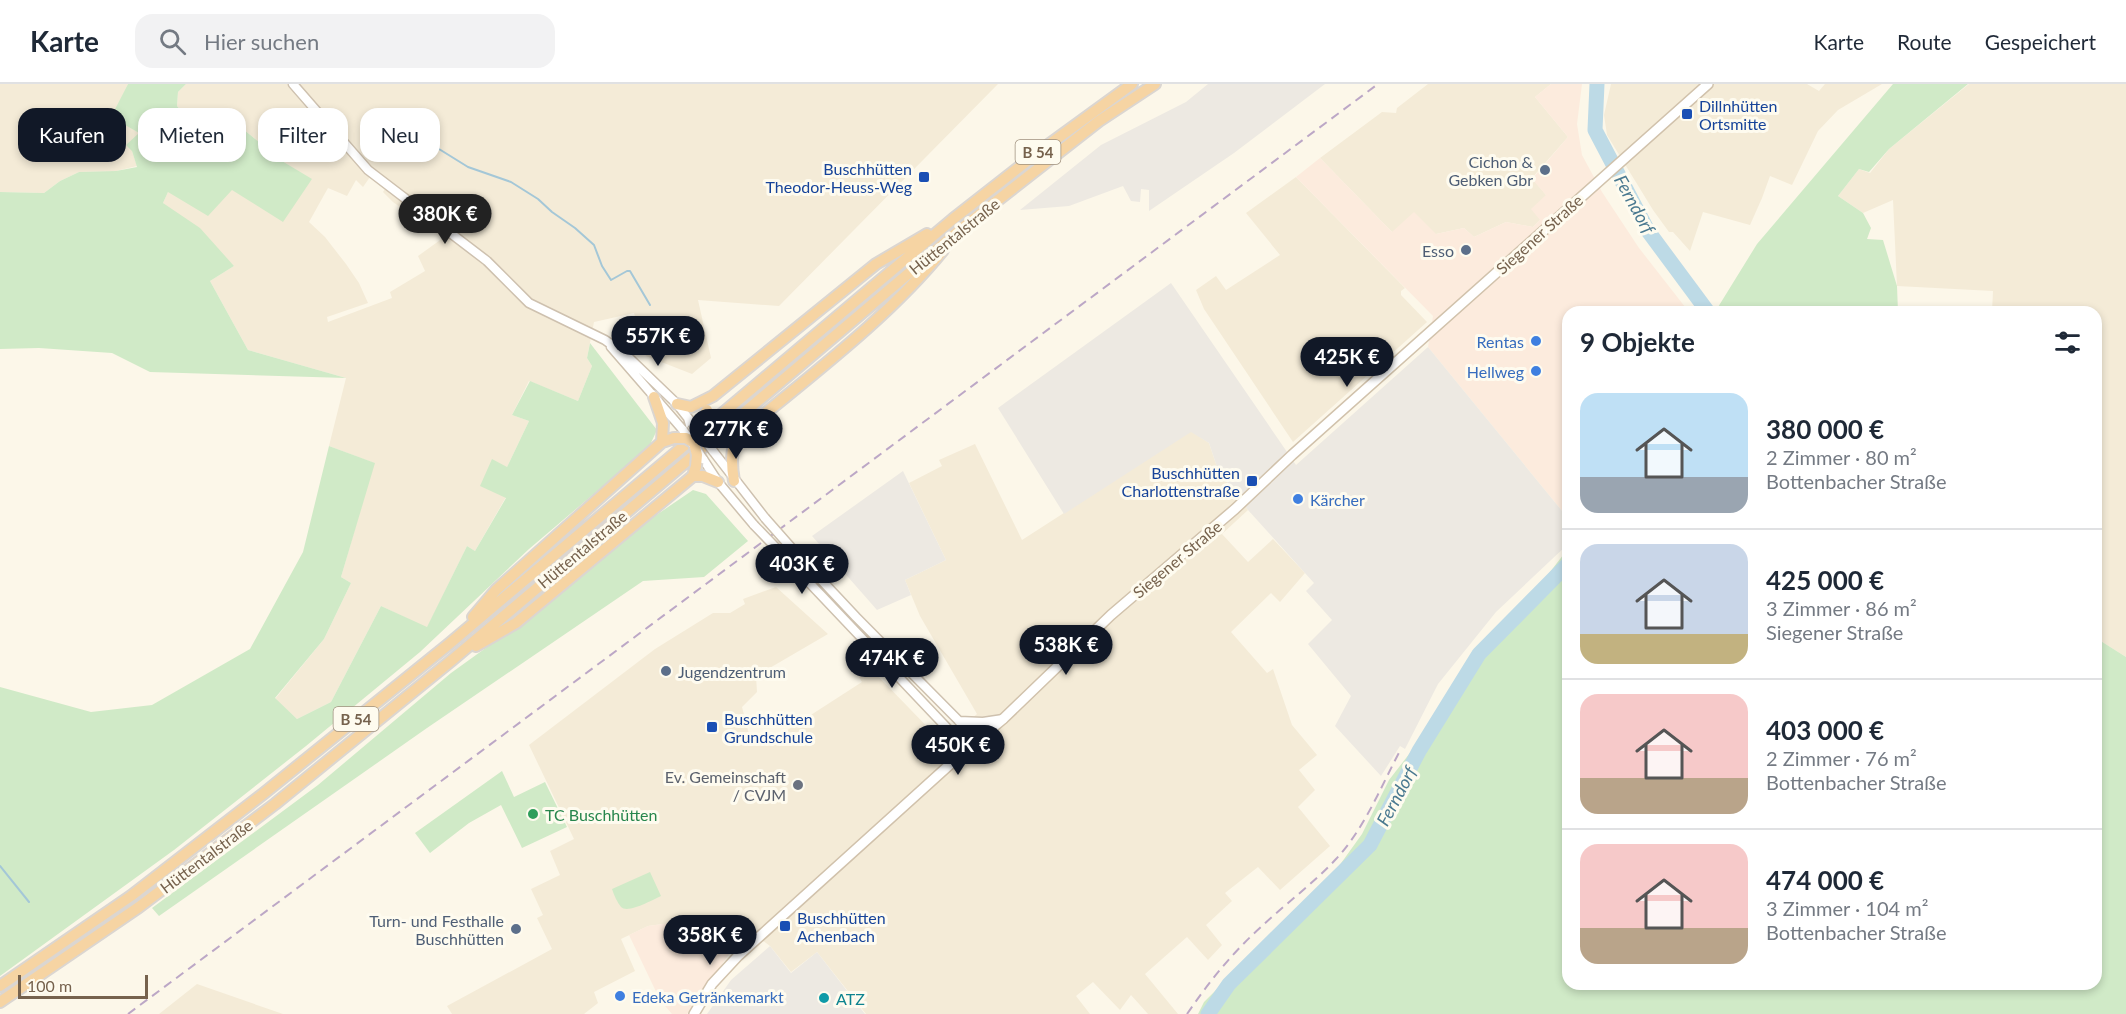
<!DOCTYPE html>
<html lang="de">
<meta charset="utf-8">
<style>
body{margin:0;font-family:Lato,sans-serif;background:#f2f2f3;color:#1f2937;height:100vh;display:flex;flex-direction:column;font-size:22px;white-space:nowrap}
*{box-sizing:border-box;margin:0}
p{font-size:20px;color:#747a83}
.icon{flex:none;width:33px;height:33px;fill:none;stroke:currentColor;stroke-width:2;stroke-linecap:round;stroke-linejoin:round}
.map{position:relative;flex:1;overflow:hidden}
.sheet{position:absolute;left:1562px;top:222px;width:540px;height:684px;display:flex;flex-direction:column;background:#fff;border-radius:18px;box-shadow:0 3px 9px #0003}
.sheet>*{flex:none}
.hud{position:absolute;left:18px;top:24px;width:570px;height:54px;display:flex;gap:12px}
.scale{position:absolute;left:18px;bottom:15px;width:130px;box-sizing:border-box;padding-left:6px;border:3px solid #76624d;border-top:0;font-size:16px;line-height:21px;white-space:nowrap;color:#76624d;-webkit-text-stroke:4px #fefbef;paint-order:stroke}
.price{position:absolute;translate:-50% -51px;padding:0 14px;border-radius:21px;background:#111827;color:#fff;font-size:20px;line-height:39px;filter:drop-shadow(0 2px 3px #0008)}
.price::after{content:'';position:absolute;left:50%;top:36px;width:18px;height:14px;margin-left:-9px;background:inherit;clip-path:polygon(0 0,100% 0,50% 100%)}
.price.current{background:#222;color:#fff}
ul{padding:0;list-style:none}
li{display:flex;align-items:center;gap:18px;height:150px;padding:0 18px}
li+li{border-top:2px solid #e0e1e3}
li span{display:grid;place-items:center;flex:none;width:168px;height:120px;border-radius:18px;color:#555}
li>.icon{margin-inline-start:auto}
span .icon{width:72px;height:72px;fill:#fffc;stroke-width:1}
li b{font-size:26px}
h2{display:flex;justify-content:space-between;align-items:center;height:72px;padding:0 18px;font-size:26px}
.chip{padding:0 21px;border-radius:18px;background:#fff;box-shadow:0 3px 9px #0003;font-size:21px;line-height:54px}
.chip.current{background:#111827;color:#fff}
header{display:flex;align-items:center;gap:36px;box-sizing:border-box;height:84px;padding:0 30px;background:#fff;border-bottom:2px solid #e0e1e3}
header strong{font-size:28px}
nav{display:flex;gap:33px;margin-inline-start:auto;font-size:21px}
.search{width:420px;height:54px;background:#f2f2f3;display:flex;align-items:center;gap:15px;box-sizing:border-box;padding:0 21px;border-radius:18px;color:#747a83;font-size:22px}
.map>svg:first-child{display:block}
</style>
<header>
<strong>Karte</strong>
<div class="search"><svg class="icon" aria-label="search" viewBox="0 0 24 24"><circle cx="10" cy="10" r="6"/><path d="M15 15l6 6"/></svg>Hier suchen</div>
<nav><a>Karte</a><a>Route</a><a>Gespeichert</a></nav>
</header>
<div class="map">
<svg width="2126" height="930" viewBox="0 0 2126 930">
<rect width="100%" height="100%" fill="#fcf7e9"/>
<!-- residential -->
<path fill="#f4ebd7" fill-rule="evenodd" d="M0,0H128L112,33L139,49L132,67L137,82L116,87L79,88L60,97L44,109L0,108Z
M186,0H998L779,222L698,216L711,274L692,290L646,272L634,229L594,238L587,274L592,282L578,317L529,297L512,331L529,337L507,383L481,401L506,413L475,467L467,462L427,544L381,522L331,618L297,635L275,615L324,555L351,499L341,493L374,379L329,362L346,294L248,266L210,197L234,182L163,119L168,108L231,105L312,96L282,77L243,45L203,27L185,32L177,22L178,8ZM370,93L385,105L383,108L393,118L443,154L418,172L425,187L390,208L392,214L328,238L327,233L368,219L359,199L346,180L325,153L309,138L328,104L347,112L356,96L363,103Z
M1428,0H1551L1535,13L1568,53L1532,94L1546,111L1540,136L1533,143L1506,138L1474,153L1464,144L1436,150L1392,148L1320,74L1382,28L1396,29L1397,24Z
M1611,0H1807L1819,7L1825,0H1882L1838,26L1818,47L1792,101L1770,92L1762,114L1750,141L1703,128L1690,167L1673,148H1669L1653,126L1607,51L1604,31Z
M1969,0H2126V573L2096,554V228H1992L1993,207L1897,202L1893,116L1863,129L1838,112L1859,85L1870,89L1889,65Z
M1296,93L1405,204L1401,207V211L1427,238L1293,358L1204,225L1196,206L1216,192L1226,206L1280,171L1246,129Z
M1191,347L1209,359L1218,386L1248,426L1222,450L1248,478L1273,455L1305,489L1280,518L1271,509L1231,548L1267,589L1273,585L1292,641L1317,671L1299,686L1315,706L1298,723L1330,762L1280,806L1258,783L1225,809L1232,817L1206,841L1222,861L1208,876L1187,853L1145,890L1178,930H1148L1131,911L1120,926L1093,898L1076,912L1090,930H866L817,868L791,888L770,862L729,831L648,842L621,855L635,887L594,908L598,919L584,930H452L447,922L552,865L537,834L543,831L531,805L560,791L550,767L574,755L529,661L655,565L713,529H730L745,520L743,515L776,503L828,550L756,592L757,608L742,623L750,654L767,649L769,654L786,647L862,598L846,571L850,568L876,590L943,659L977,630L920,532L905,496L946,476L909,399L942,382L939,376L975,360L1022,456Z
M197,900L283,930H159Z"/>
<!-- commercial -->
<path fill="#fcebdd" d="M1551,0H1582L1577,40L1582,71L1602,108L1639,164L1689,228H1568L1567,433L1428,263L1433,232L1296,93L1320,74L1392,148L1414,128L1436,150L1464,144L1474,153L1506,138L1533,143L1540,136L1531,125L1546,111L1532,95L1568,53L1535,13Z
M729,831L739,856L687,930H672L660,916L629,851L648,842Z"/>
<!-- industrial -->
<path fill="#ede9e2" d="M1208,0H1325L1234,69L1149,127V106L1141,105L1140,118L1131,117L1123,102L1069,122L1020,126L1101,61L1186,18Z
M1171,199L1296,381L1428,263L1567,433V461L1496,528L1438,600L1405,665L1400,662L1381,692L1335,642L1351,612L1308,560L1332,536L1306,507L1314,499L1248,426L1218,386L1209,359L1191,348L1064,430L998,324Z
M903,387L946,476L905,496L911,511L877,526L812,452Z
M770,862L791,889L817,868L865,930H707L731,896Z"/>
<!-- green -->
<path fill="#d0eac7" d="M128,0H186L178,8L177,22L185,32L203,27L213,29L243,45L282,77L312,95L283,138L232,106L208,132L168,108L163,119L200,144L234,182L210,197L248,266L346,294L150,288L112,269L39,264L0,265V108L44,109L60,97L79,88L116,87L137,83L132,67L126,61L139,49L111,33Z
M1893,0H1968L1889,65L1869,88L1859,85L1838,112L1863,129L1871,144L1867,155L1883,156L1897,202L1898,228H1715L1757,160Z
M590,259L657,346L649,363L529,465L420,568L306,662L174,766L0,892V603L91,628L152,621L250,565L303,468L329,362L375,379L341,493L351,499L324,555L275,614L297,635L331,618L381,522L427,543L467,462L475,467L506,414L480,402L492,375L507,383L529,337L512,331L530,297L578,317L592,282L587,274Z
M693,406L706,410L748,457L704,493L643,497L427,644L159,832L152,824L318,701L451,589L547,520L649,436Z
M1567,466L1568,900H2096V554L2126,573V930H1198L1204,918L1334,789L1362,750L1389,696Z
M502,687L514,713L545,698L567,743L522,764L501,721L469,739L430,769L415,749Z
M650,788L661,812C652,816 628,830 621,823C617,818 614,811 612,805Z"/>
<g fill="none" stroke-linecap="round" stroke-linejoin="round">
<!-- stream -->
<path stroke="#a4c7d7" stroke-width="2" d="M403,44L400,60L428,61L439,65L468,83L511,98L538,115L552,128L575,144L594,161L602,182L611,196L627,187H630L650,221
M0,782L29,818"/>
<!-- river -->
<path stroke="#bddae6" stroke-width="15" d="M1597,0L1595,46L1648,147L1708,228
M1208,930L1229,900L1370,761L1419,667L1479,570L1568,480"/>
<defs>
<path id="tertiary" d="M293,0L368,86L487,177L529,219L605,256L626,271L677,320L692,339
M611,263L683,346
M688,334L692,348
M713,367L765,434
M703,375L718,398L754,441
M795,468L856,533L959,637C967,647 970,652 967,665
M783,471L967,665
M959,637L983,638L1003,635"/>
<path id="secondary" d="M694,930L712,900L738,872L967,665L1003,635L1111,531L1235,425L1292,371L1708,0"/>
<path id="trunk" d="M654,313L663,339L662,358
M677,320L691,323L713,312L876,180L927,150
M731,351L745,346C811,291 889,233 943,166
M693,392H703L718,398
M734,397C731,380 731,367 737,350
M473,533L496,506L662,358L674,354
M476,562L516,539L693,392L696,382
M0,902L131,812L263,710L449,560L953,135L1036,70L1132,0
M0,918L139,823L275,720L452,576L961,145L1099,37L1155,0"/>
</defs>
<!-- tertiary casing -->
<use href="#tertiary" stroke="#cec1af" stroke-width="11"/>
<!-- secondary casing -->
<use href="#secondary" stroke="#d1c2ac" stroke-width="12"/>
<!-- trunk casing -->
<use href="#trunk" stroke="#dbd6d1" stroke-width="14"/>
<!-- tertiary -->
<use href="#tertiary" stroke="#fff" stroke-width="8"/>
<!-- secondary -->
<use href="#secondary" stroke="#fff" stroke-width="9"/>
<!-- trunk -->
<use href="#trunk" stroke="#f6d4a3" stroke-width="10"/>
<!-- rail -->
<path stroke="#bca7c6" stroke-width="2" stroke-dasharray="9 6" stroke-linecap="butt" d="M128,930L1378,0
M1187,930C1209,898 1232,869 1261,843C1285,820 1313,800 1336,775C1365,744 1381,702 1401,665"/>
<defs>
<path id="tertiary-bridge" d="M692,339L713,367
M683,346L703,375
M765,434L795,468
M754,441L783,471"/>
<path id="trunk-bridge" d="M707,326L703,335L702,352L719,354L731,351
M674,354H686L694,359L697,371L696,382"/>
</defs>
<!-- tertiary-bridge casing -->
<use href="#tertiary-bridge" stroke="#cec1af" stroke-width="11" stroke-linecap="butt"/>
<!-- trunk-bridge casing -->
<use href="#trunk-bridge" stroke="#dbd6d1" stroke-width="14" stroke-linecap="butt"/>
<!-- tertiary-bridge -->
<use href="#tertiary-bridge" stroke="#fff" stroke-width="8"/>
<!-- trunk-bridge -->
<use href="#trunk-bridge" stroke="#f6d4a3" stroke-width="10"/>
</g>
<!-- markers -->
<g fill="#1a4fb4" stroke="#fefbef" stroke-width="2">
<rect x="1681" y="24" width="12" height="12" rx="3"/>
<rect x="918" y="87" width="12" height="12" rx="3"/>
<rect x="1246" y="391" width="12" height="12" rx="3"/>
<rect x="706" y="637" width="12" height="12" rx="3"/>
<rect x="779" y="836" width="12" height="12" rx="3"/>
</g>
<g fill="#5c6f8a" stroke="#fefbef" stroke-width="2">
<circle cx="1545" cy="86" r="6"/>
<circle cx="1466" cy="166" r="6"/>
<circle cx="666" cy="587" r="6"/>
<circle cx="516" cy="845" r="6"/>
</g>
<g fill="#3f7fe0" stroke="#fefbef" stroke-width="2">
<circle cx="1536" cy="257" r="6"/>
<circle cx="1536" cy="287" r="6"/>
<circle cx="1298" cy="415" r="6"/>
<circle cx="620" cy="912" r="6"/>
</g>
<circle fill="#6b7280" stroke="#fefbef" stroke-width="2" cx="798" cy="701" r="6"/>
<circle fill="#2e9e5b" stroke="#fefbef" stroke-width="2" cx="533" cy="730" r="6"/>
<circle fill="#0f9aa8" stroke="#fefbef" stroke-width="2" cx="824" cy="914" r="6"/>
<g text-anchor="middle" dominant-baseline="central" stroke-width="6" stroke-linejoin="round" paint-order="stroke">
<!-- shield labels -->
<g fill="#fefbef" stroke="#9f907e" stroke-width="1.5">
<rect x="1015.5" y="56" width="45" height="24" rx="4.5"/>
<rect x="333.5" y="623" width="45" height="24" rx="4.5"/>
</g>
<g font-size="15" font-weight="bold" fill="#76624d">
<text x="1038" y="68">B 54</text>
<text x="356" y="635">B 54</text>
</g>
<!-- transit labels -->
<g font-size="16" fill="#164399" stroke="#fefbef" text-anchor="start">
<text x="1699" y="21">Dillnhütten<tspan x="1699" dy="18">Ortsmitte</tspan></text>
<text x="912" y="84" text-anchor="end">Buschhütten<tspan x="912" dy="18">Theodor-Heuss-Weg</tspan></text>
<text x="1240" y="388" text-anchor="end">Buschhütten<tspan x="1240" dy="18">Charlottenstraße</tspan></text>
<text x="724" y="634">Buschhütten<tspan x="724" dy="18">Grundschule</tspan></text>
<text x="797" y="833">Buschhütten<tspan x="797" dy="18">Achenbach</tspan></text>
</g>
<!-- service labels -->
<g font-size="16" fill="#4e5e75" stroke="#fefbef" text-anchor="end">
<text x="1533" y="77">Cichon &amp;<tspan x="1533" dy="18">Gebken Gbr</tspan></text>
<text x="1454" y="166">Esso</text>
<text x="678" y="587" text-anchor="start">Jugendzentrum</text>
<text x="504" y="836">Turn- und Festhalle<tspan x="504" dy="18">Buschhütten</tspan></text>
</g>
<!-- street labels -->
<g font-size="16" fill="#76624d" stroke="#fefbef">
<text transform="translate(1539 150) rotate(-42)">Siegener Straße</text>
<text transform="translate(954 152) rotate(-39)">Hüttentalstraße</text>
<text transform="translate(582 465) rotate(-40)">Hüttentalstraße</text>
<text transform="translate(1177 475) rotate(-40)">Siegener Straße</text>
<text transform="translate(206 772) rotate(-37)">Hüttentalstraße</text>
</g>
<!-- shop labels -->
<g font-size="16" fill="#366cbe" stroke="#fefbef" text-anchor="end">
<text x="1524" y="257">Rentas</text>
<text x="1524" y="287">Hellweg</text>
<text x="1310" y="415" text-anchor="start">Kärcher</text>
<text x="632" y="912" text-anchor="start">Edeka Getränkemarkt</text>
</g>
<!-- worship labels -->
<g font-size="16" fill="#5b616d" stroke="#fefbef" text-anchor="end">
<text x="786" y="692">Ev. Gemeinschaft<tspan x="786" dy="18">/ CVJM</tspan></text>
</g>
<!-- leisure labels -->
<g font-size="16" fill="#27864d" stroke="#fefbef" text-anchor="start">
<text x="545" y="730">TC Buschhütten</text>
</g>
<!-- culture labels -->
<g font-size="16" fill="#0d838f" stroke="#fefbef" text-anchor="start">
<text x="836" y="914">ATZ</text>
</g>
<!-- water labels -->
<g font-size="18" font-style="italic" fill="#4a7990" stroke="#fefbef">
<text transform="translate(1635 120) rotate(61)">Ferndorf</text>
<text transform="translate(1396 712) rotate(-62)">Ferndorf</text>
</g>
</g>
</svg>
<div class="scale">100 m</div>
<b class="price current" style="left:445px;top:161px">380K €</b>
<b class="price" style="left:658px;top:283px">557K €</b>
<b class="price" style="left:1347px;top:304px">425K €</b>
<b class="price" style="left:736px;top:376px">277K €</b>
<b class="price" style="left:802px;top:511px">403K €</b>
<b class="price" style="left:1066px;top:592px">538K €</b>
<b class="price" style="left:892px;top:605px">474K €</b>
<b class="price" style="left:958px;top:692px">450K €</b>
<b class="price" style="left:710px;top:882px">358K €</b>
<div class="hud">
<a class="chip current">Kaufen</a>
<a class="chip">Mieten</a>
<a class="chip">Filter</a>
<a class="chip">Neu</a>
</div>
<section class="sheet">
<h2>9 Objekte<svg class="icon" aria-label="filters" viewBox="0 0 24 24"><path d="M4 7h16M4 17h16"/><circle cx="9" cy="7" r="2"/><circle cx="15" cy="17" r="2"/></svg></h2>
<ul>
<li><span style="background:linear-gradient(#bfe0f5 70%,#9aa5b1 0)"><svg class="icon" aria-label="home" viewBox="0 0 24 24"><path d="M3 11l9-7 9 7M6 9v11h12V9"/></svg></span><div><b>380 000 €</b><p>2 Zimmer · 80 m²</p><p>Bottenbacher Straße</p></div></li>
<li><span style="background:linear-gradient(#c9d6e8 75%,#c2b280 0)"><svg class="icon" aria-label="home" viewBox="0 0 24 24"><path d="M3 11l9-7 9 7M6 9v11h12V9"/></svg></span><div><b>425 000 €</b><p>3 Zimmer · 86 m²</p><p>Siegener Straße</p></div></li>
<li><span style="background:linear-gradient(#f6c9c9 70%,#b9a48a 0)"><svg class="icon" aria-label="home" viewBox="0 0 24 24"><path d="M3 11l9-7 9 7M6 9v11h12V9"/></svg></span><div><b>403 000 €</b><p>2 Zimmer · 76 m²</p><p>Bottenbacher Straße</p></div></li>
<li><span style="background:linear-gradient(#f6c9c9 70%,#b9a48a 0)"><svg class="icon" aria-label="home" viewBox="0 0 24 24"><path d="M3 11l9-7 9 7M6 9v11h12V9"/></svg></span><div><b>474 000 €</b><p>3 Zimmer · 104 m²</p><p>Bottenbacher Straße</p></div></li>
</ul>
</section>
</div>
